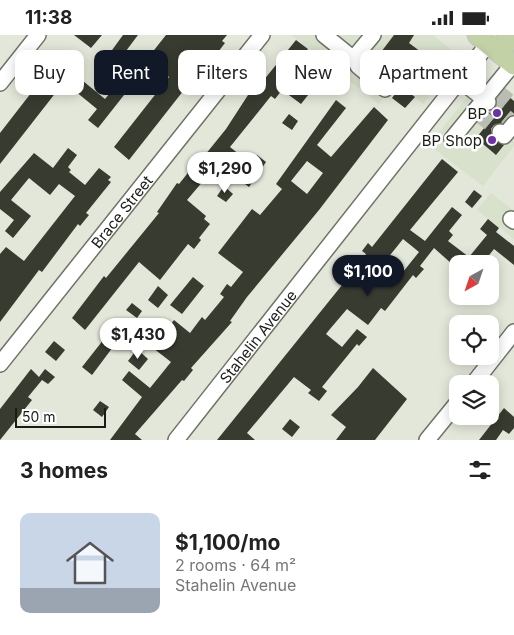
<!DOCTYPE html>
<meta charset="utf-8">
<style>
body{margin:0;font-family:Inter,sans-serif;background:#f6f6f6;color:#222;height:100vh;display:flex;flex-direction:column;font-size:19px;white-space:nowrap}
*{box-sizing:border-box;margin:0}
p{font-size:16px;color:#767676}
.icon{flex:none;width:28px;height:28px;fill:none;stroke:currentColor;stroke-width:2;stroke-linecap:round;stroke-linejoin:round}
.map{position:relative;height:405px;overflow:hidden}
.side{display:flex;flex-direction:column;background:#fff;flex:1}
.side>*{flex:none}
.top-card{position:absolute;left:15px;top:15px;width:485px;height:45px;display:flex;gap:10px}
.needle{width:32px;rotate:220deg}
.tools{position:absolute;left:449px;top:220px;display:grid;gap:10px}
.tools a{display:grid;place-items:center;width:50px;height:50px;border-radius:10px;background:#fff;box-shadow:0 2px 12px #0003;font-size:25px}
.scale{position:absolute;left:15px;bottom:12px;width:91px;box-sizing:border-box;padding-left:5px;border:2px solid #1a1c17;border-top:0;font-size:14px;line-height:18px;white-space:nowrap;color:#1a1c17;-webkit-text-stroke:4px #fff;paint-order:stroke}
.price{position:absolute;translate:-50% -42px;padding:0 11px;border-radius:18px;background:#fff;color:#222;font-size:16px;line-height:32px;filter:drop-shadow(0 1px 2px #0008)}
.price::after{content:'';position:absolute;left:50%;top:30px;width:15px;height:11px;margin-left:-8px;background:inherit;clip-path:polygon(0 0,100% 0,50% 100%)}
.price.on{background:#111827;color:#fff}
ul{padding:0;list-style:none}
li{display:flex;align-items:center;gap:15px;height:125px;padding:0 20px}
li+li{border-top:1px solid #e0e0e0}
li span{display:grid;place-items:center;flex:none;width:140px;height:100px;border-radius:10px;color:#555}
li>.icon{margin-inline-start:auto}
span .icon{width:60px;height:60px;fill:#fffc;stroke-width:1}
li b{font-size:21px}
h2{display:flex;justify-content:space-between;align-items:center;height:60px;padding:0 20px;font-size:21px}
.pill{padding:0 18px;border-radius:10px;background:#fff;box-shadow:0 2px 12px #0003;font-size:18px;line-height:45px}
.pill.on{background:#111827;color:#fff}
.status{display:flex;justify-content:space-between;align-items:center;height:35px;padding:0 25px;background:#fff;direction:ltr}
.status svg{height:14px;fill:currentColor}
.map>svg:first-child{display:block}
</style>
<div class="status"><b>11:38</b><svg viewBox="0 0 49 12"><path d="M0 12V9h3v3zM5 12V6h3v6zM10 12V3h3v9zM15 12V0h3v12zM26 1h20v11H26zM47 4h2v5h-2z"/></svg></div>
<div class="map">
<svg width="514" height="405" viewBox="0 0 514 405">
<rect width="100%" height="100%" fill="#e2e7d9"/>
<!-- built -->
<path fill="#d8e1cb" d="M291,0H433L462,23L423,69L396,47L379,69Z
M484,40L514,63V111L483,151L429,110Z
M491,158L513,175L514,174V204L477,175Z"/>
<!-- building -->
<path fill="#373b30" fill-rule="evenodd" d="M74,0H102L91,13Z
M123,0H138L123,20L143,36L98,93L88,85L97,74L64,47L0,129V98L38,49L35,46L44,35L47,37L60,21L75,33L72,37L105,64L118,48L99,33Z
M166,0H227L222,6L225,8L201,39L194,48L191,46L129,125L114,112L169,42L147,24Z
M394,0H414L409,8L429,23L408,50L375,25Z
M296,5L308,14L301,23L329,46L322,55L316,50L301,69L282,55L275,64L271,61L230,112L250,128L257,120L266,127L249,152L241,146L244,142L222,124L187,165L206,181L204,184L210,189L199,203L201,205L194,214L188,209L160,245L139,227L85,295L72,283L104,241L106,243L159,178L157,177L177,148L179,149L203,119L205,120L226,94L250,57L257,49L259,51Z
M401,51L415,62L405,73L392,63Z
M503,57L514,66V80L503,88L494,90L491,94L493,104L504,110L496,120L476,103L485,92L478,87L487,76L495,73L497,64Z
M336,65L346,73L317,110L331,122L374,72L388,85L319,175L247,262L230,286L232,287L191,333L193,335L184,346L182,345L135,399L142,405H110L142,362L122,345L129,336L150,353L171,327L153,313L174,285L190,298L202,282L205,285L224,262L220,259L227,249L231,252L243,237L218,218L252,174L260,180L282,154L276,149ZM307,126L323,138L307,159L291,146Z
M289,79L298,86L292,95L282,88Z
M68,113L77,120L68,132L71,135L69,137L85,150L99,133L111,142L108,145L111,147L86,178L89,180L80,191L78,189L42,237L39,235L0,287V219L6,212L24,226L75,161L59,149L50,160L29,143L11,165L31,181L13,203L5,196L14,185L0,174V157L34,118L53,133Z
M442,124L458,137L410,195L425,206L452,172L462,180L449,196L453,200L448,206L469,222L487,200L480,194L488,184L499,193L496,197L514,211V230L494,214L482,229H452L434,213L420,231L424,234L416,243L413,240L385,276L381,273L368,290L347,274L330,294L326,299L342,312L357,294L367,302L359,311L357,309L322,352L327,356L319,366L308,358L311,355L294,342L247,398L255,405H217L363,224L366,219L362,216L368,208L372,212ZM403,204L419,217L403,237L387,224Z
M224,151L233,159L226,167L217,161Z
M474,155L482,161L472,173L465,167Z
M193,242L204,251L182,279L170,270Z
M158,251L168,260L158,273L148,265Z
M132,268L142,276L137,283L126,275Z
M104,304L113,312L92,340L82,332Z
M54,306L65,315L56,326L45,317Z
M137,314L148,324L139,335L128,326Z
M373,333L407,364L375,405H336L346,392L331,380L358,352Z
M31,334L39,342L45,334L55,342L48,349L42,345L28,362L32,365L0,405V374Z
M100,366L109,372L102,382L93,375Z
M504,373L514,382V393L509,399L503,395L496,405H479Z
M290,384L300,392L292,402L282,394Z"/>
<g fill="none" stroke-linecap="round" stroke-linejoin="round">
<!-- minor-tunnel -->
<path stroke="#babeb2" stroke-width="15" stroke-dasharray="15 8" stroke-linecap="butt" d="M497,56L514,70
M488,67L510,85
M478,79L500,97"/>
<defs>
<g id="minor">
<path d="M324,0L355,25"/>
<path d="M373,0L358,18L355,25L358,31L385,54"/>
<path d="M460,45L488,67"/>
<path d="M0,48L38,0"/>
<path d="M500,97L504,101L514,89"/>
<path d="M452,104L513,29"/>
<path d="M511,184L514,186"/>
<path id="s1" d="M0,329L262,0"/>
<path d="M473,349L514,297"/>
<path id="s2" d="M176,405L488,9"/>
<path d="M427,405L458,367"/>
</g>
<path id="major" d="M477,0L514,30
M506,0L514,6"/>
</defs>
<!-- minor casing -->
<use href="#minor" stroke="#6e7366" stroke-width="18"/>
<!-- major casing -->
<use href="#major" stroke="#c3c4c3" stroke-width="21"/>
<!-- minor -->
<use href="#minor" stroke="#fff" stroke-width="15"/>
<!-- major -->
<use href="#major" stroke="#c2d1a6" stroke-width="19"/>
</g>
<!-- markers -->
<g fill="#6e30a6" stroke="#fff" stroke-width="2">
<circle cx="497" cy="78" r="5"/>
<circle cx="492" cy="105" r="5"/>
</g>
<g text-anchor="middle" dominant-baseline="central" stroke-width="5" stroke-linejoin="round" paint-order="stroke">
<!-- poi labels -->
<g font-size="15" fill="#1a1c17" stroke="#fff" text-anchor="end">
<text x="487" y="78">BP</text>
<text x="482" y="105">BP Shop</text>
</g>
<!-- street labels -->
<g font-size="15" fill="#1a1c17" stroke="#fff">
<text stroke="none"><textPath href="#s1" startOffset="195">Brace Street</textPath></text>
<text stroke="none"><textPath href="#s2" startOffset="132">Stahelin Avenue</textPath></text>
</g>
</g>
</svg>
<div class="tools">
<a><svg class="needle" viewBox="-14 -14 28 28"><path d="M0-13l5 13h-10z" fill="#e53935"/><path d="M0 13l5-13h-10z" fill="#767676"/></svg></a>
<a><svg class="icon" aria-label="locate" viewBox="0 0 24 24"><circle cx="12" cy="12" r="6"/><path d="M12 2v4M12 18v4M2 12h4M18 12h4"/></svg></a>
<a><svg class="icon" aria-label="layers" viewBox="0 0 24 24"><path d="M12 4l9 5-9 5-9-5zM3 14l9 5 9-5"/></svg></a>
</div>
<div class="scale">50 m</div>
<b class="price" style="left:225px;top:159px">$1,290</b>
<b class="price on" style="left:368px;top:262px">$1,100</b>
<b class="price" style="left:138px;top:325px">$1,430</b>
<div class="top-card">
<a class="pill">Buy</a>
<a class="pill on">Rent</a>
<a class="pill">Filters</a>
<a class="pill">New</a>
<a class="pill">Apartment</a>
</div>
</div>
<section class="side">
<h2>3 homes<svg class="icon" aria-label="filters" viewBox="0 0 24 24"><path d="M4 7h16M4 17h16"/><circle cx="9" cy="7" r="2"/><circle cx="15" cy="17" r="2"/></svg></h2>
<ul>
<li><span style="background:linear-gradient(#c9d6e8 75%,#9aa5b1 0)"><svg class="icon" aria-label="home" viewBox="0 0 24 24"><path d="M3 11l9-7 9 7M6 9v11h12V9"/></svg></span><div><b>$1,100/mo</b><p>2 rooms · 64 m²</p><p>Stahelin Avenue</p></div></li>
</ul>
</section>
